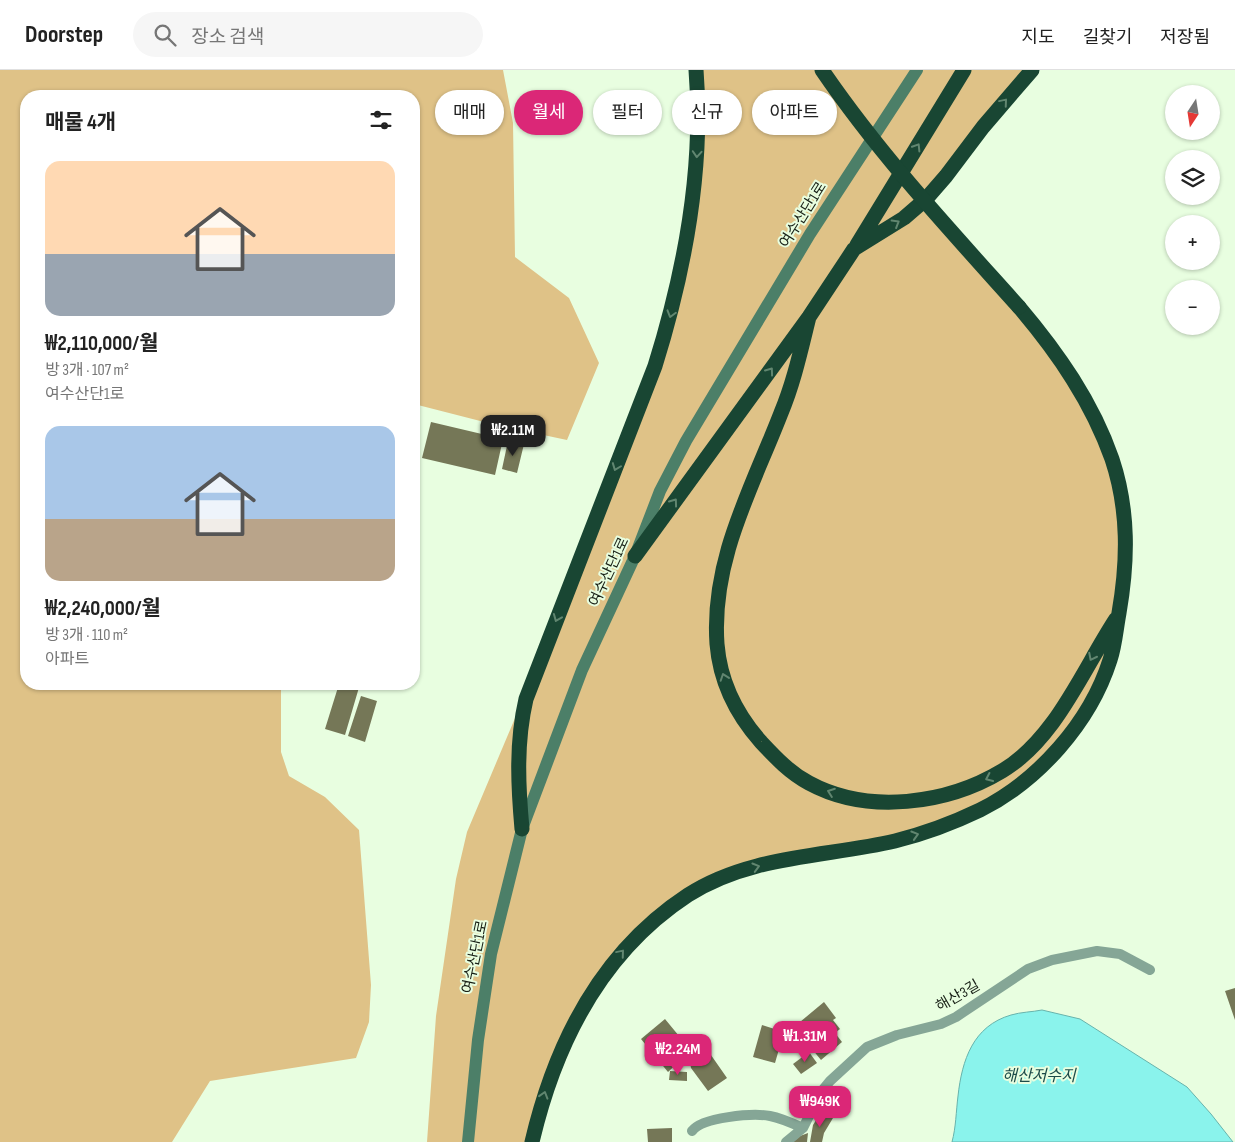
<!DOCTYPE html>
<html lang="ko">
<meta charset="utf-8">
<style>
body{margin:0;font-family:"Sofia Sans Condensed","Noto Sans KR",sans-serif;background:#f6f6f6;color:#222;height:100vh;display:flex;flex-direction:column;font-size:19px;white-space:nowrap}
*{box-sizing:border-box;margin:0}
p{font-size:16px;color:#767676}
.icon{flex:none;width:28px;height:28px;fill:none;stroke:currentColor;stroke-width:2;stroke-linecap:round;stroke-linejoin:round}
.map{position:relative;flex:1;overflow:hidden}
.drawer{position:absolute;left:20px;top:20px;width:400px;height:600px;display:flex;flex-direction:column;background:#fff;border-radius:20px;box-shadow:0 1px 4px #0004}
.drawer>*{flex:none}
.top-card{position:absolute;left:435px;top:20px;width:475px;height:45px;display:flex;gap:10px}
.needle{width:32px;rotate:192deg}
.fabs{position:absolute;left:1165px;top:15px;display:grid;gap:10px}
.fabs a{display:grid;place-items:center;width:55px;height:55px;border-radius:50%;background:#fff;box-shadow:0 1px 4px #0004;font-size:25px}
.price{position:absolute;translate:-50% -42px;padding:0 11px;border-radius:10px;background:#db2777;color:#fff;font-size:16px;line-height:32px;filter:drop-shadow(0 1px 2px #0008)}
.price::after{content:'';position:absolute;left:50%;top:30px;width:15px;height:11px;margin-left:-8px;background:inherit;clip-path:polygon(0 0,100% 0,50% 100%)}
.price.active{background:#222;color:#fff}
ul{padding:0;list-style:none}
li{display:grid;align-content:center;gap:10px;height:265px;padding:0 25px}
li span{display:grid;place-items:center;height:155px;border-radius:15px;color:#555}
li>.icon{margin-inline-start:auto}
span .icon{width:90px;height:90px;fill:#fffc;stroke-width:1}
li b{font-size:21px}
h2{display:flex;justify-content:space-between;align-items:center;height:60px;padding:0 25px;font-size:21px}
.pill{padding:0 18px;border-radius:22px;background:#fff;box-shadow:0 1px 4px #0004;font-size:18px;line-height:45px}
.pill.active{background:#db2777;color:#fff}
header{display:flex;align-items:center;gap:30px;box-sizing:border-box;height:70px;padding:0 25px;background:#fff;border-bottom:1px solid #e0e0e0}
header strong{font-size:24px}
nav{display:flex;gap:28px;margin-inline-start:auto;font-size:18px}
.search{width:350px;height:45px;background:#f6f6f6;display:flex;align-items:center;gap:12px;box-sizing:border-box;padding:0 18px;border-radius:28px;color:#767676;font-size:19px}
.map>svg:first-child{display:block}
</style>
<header>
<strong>Doorstep</strong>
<div class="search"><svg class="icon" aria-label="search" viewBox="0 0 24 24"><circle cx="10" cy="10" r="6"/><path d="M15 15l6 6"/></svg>장소 검색</div>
<nav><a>지도</a><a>길찾기</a><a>저장됨</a></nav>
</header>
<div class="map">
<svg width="1235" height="1072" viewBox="0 0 1235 1072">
<rect width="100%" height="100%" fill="#e8fee0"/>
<!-- green -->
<path fill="#dfc287" d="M0,0H503L513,53L515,187L569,228L599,293L567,370L492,354L414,334V26H26V614H281V682L289,706L325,727L359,760L371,915L369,952L356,988L210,1011L172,1072H0Z
M696,0H1032L926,129L1019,237L1101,362L1125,456L1107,600L1034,705L933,759L798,787L691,823L595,918L532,1072H427L436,946L456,809L467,762L545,577L602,434L684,192Z"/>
<!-- water -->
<path fill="#8af3ec" stroke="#68b3ac" d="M1042,940L1080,949L1187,1017L1211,1044L1233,1072H952C956,1057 956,1042 958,1026C962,990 973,956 1011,945C1021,942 1032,942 1042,940Z"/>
<!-- building -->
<path fill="#757757" d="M431,352L503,369L495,405L422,388Z
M508,371L524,374L517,403L502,399Z
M339,614H360L345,665L325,659Z
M361,626L377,631L365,672L348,666Z
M1235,918V950L1225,921Z
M824,932L836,948L833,950L840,959L835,963L842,972L821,990L794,957Z
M665,949L679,966L669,974L682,989L668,1002L641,969Z
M762,955L784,962L775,993L753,987Z
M704,975L727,1008L708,1021L691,998L689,986Z
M809,982L817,993L801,1004L793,994Z
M670,1001L687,1002V1011L669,1010Z
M820,1044L833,1048L824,1063L822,1072H810L813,1055Z
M672,1058V1072H648L647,1059Z
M808,1063L807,1072H793L800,1066Z"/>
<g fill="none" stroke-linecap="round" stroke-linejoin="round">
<!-- lane -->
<path stroke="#85a696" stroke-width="10" d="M692,1061C702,1047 753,1043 770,1046C781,1048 792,1053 803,1058
M786,1072L803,1058L821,1022L830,1011L867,977L897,965L941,954L956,947L1028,899L1052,890L1097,881L1120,884L1150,900"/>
<!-- secondary -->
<path stroke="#4c7f68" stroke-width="12" d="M468,1072L478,970L491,884L522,759L582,600L635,486L660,421L686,371L810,164L917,0"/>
<!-- highway -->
<path stroke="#194633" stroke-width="15" d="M857,175L964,0
M809,247C801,279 794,312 781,343C752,418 711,490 717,574C720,611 737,645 761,672C776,688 790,703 809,713C868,745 947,734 1002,701C1056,669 1083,599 1116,549
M635,486L809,247L854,179L904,148L926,129L946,106L983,57L1032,0
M522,759C518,715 516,672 526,629L655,296C685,200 704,100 696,0
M532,1072C555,974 601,882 688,825C750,785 826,787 895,771C923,764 953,753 980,740C1038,711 1090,653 1110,590C1115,575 1116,559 1119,543C1128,491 1129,440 1112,389C1092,332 1058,283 1019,237"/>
<!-- highway-bridge -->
<path stroke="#194633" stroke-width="15" d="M822,0C880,85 950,160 1019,237"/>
</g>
<!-- one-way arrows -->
<defs><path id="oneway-chevron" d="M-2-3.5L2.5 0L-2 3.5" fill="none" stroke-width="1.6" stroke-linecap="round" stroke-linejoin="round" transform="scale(1.25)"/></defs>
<g stroke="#618670">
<use href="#oneway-chevron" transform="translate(1004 32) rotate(-50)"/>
<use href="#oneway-chevron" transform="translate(917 77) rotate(-58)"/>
<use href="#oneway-chevron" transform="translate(697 84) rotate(94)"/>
<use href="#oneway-chevron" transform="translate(896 153) rotate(-31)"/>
<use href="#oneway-chevron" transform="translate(671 244) rotate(106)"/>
<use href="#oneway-chevron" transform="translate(770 301) rotate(-54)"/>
<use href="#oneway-chevron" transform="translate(616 397) rotate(111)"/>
<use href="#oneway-chevron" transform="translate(674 432) rotate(-54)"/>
<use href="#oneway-chevron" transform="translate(557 548) rotate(112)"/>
<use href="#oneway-chevron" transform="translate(1092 587) rotate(117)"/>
<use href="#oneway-chevron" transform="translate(724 607) rotate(-109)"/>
<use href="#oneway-chevron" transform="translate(989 708) rotate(155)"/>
<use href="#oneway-chevron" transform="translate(831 722) rotate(-160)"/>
<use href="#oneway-chevron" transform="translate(915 765) rotate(-17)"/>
<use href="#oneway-chevron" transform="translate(756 797) rotate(-16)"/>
<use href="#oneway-chevron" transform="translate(621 883) rotate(-50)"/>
<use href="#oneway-chevron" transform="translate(544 1025) rotate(-73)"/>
</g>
<g text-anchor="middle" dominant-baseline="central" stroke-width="4" stroke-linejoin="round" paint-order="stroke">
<!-- street labels -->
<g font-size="15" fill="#171f15" stroke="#e8fee0">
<text transform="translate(803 145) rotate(-58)">여수산단1로</text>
<text transform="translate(609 502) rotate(-65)">여수산단1로</text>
<text transform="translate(475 887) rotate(-78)">여수산단1로</text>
<text transform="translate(958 926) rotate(-30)">해산3길</text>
</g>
<!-- water labels -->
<g font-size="16" font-style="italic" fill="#1c4b49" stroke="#e8fee0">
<text x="1039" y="1006">해산저수지</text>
</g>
</g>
</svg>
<div class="fabs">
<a><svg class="needle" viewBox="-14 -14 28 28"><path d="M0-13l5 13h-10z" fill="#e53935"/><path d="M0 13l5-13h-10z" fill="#767676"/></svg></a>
<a><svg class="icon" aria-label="layers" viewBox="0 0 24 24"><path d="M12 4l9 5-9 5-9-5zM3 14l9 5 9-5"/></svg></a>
<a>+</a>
<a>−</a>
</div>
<b class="price active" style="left:513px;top:387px">₩2.11M</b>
<b class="price" style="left:805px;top:993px">₩1.31M</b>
<b class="price" style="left:678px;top:1006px">₩2.24M</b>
<b class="price" style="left:820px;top:1058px">₩949K</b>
<div class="top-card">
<a class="pill">매매</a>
<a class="pill active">월세</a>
<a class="pill">필터</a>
<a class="pill">신규</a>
<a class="pill">아파트</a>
</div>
<section class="drawer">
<h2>매물 4개<svg class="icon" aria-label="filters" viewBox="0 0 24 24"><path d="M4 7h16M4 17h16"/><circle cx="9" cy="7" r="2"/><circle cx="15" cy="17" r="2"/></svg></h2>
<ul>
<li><span style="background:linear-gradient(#ffd9b3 60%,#9aa5b1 0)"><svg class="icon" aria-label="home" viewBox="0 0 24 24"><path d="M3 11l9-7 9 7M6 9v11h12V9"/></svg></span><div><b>₩2,110,000/월</b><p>방 3개 · 107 m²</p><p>여수산단1로</p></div></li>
<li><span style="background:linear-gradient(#a9c7e8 60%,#b9a48a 0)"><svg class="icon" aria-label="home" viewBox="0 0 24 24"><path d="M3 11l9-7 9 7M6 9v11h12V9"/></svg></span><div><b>₩2,240,000/월</b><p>방 3개 · 110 m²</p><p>아파트</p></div></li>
</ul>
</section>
</div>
